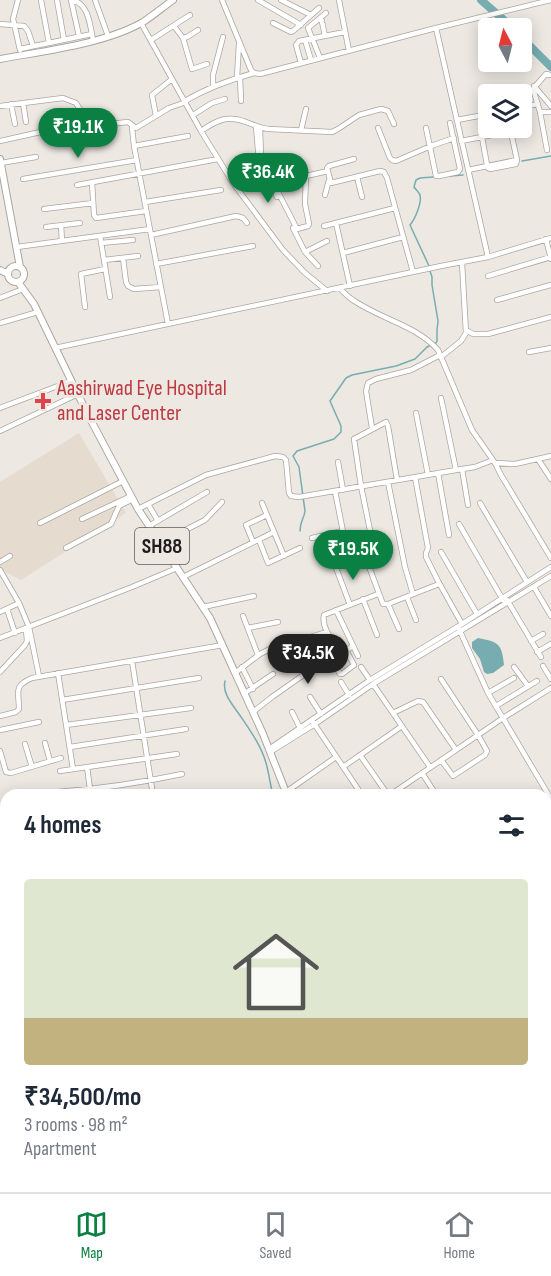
<!DOCTYPE html>
<meta charset="utf-8">
<style>
body{margin:0;font-family:"Sofia Sans Condensed",sans-serif;background:#f6f6f7;color:#1f2937;height:100vh;display:flex;flex-direction:column;font-size:22px;white-space:nowrap}
*{box-sizing:border-box;margin:0}
p{font-size:20px;color:#747a83}
.icon{flex:none;width:33px;height:33px;fill:none;stroke:currentColor;stroke-width:2;stroke-linecap:round;stroke-linejoin:round}
.map{position:relative;flex:1;overflow:hidden}
.side{position:absolute;left:0px;top:789px;width:552px;height:404px;display:flex;flex-direction:column;background:#fff;border-radius:18px 18px 0 0;box-shadow:0 3px 15px #0003}
.side>*{flex:none}
.needle{width:39px;rotate:353deg}
.tools{position:absolute;left:478px;top:18px;display:grid;gap:12px}
.tools a{display:grid;place-items:center;width:54px;height:54px;border-radius:6px;background:#fff;box-shadow:0 3px 15px #0003;font-size:30px}
.price{position:absolute;translate:-50% -51px;padding:0 14px;border-radius:21px;background:#0b8043;color:#fff;font-size:20px;line-height:39px;filter:drop-shadow(0 2px 3px #0008)}
.price::after{content:'';position:absolute;left:50%;top:36px;width:18px;height:14px;margin-left:-9px;background:inherit;clip-path:polygon(0 0,100% 0,50% 100%)}
.price.on{background:#222;color:#fff}
ul{padding:0;list-style:none}
li{display:grid;align-content:center;gap:12px;height:318px;padding:0 24px}
li span{display:grid;place-items:center;height:186px;border-radius:6px;color:#555}
li>.icon{margin-inline-start:auto}
span .icon{width:108px;height:108px;fill:#fffc;stroke-width:1}
li b{font-size:26px}
h2{display:flex;justify-content:space-between;align-items:center;height:72px;padding:0 24px;font-size:26px}
.tabs{display:flex;justify-content:space-around;align-items:center;height:84px;border-top:2px solid #e0e1e3;background:#fff;font-size:16px;color:#747a83}
.tabs a{display:grid;justify-items:center;gap:3px}
.tabs .on{color:#0b8043}
.map>svg:first-child{display:block}
</style>
<div class="map">
<svg width="551" height="1192" viewBox="0 0 551 1192">
<rect width="100%" height="100%" fill="#ede8e2"/>
<!-- built -->
<path fill="#e5dbcf" d="M79,433L126,513L21,580L0,569V482Z"/>
<!-- water -->
<path fill="#77adb1" d="M478,638C498,642 502,643 504,665L493,673L487,674L484,672L480,659L472,648V642Z"/>
<g fill="none" stroke-linecap="round" stroke-linejoin="round">
<!-- stream -->
<path stroke="#77adb1" stroke-width="1.5" d="M522,161L551,156
M450,176L463,175
M429,266L410,225C415,219 422,203 420,195C419,192 416,190 414,187L416,180L420,178L433,177
M300,531C300,521 304,519 305,511L299,467L293,456L297,451L334,439L341,432V426L330,401L346,378L352,375L396,366L415,359L427,347L436,343L437,341V330L438,321L432,285V277L430,271
M225,681C222,693 232,704 239,714C249,729 261,745 266,763C269,773 270,784 273,795"/>
<!-- river -->
<path stroke="#77adb1" stroke-width="8" d="M481,0L513,28
M522,38L551,67"/>
<defs>
<path id="minor" d="M18,0L13,19L20,50
M41,0L49,43
M57,0L64,40
M71,0L79,36
M73,0C89,5 90,25 93,40
M95,0L108,36
M222,0L251,70L254,73L260,74L436,28L551,0
M258,0L301,25
M281,0L311,15
M339,0L349,51
M321,17L325,36
M141,23L201,131L233,183L283,250L304,272L327,291
M273,23L291,32L293,31L319,8
M0,24L24,26L28,31L33,46
M174,26L183,38L187,37L198,30
M436,28L488,257
M183,38L192,69L207,64
M151,40L190,15
M305,40L311,60
M20,49L92,34
M320,58L308,28L326,13
M301,63L296,45L299,41L345,32
M551,75L546,74L533,89L540,112H551
M237,77L239,44
M240,77L241,101
M213,86V75L223,37
M534,86L551,106
M185,101C207,88 229,80 254,73
M23,103L26,122
M11,104L15,124
M0,106L63,98L76,103L82,113
M522,107L538,104
M540,112L547,150
M193,115L212,103L225,99
M156,116L152,95L172,79
M457,120L489,114
M256,126L259,162L277,197
M132,127L134,146L168,324
M260,128L261,157L263,163L297,229L308,226L309,224L305,204L306,176
M378,128L390,158L392,160L396,161L431,146L454,138
M426,128L436,176H439L458,172L460,169L450,123
M510,128L517,160
M301,130L306,109
M201,131C217,120 227,115 246,122C254,125 260,128 269,129L332,132L338,129L359,115L381,109L388,111L394,124
M482,137L487,165
M0,141L45,131L128,122L136,128L169,108L186,102
M461,141L492,135V128
M134,146L188,136
M354,159L329,166L327,168L331,183L380,171L384,172L387,178L413,272
M1,163L36,157
M487,165L488,168L490,169L516,164L517,160
M468,170L517,160
M268,173L281,171L306,176L328,171
M357,177L362,197
M23,179L137,160
M92,182L94,215L96,218L146,211
M77,185L218,159
M325,195L329,180
M145,202L221,190
M44,209L93,203
M336,223L350,286
M61,225L62,241
M324,226L395,208
M46,227L80,223
M293,228L305,252L318,266
M151,235L236,216L243,218L247,223
M100,236L110,297
M546,239L551,259
M101,243L133,240
M17,247L150,229
M305,252L327,241
M343,253L403,237
M123,258L126,282L128,286L134,289L161,287
M104,260L138,256
M156,264L253,246
M488,276L551,257
M339,288C344,292 348,297 353,300C380,319 416,325 438,350L472,430L495,463L501,475L551,558
M0,298L23,289
M497,300L551,285
M85,307L81,274L105,269
M0,323L38,312
M466,330L473,334H488L551,317
M55,348L441,266L488,257L551,238
M529,352L551,348
M441,357L461,341L466,333L462,263
M441,398L456,470
M0,408L71,381
M416,413L428,475
M372,428L366,391L368,383L376,379L411,370L440,355
M0,431L78,394
M538,459L551,479
M338,462L343,490
M495,463L515,464L551,456
M462,469L468,505
M438,473L449,535
M415,477L428,548L426,553V557L438,581L462,624
M388,482L405,567L413,594
M335,491L348,557
M262,503L284,556
M480,503L527,582
M148,504L158,521
M138,509L206,475L275,456L283,457L286,460L289,493L291,496L299,497L462,469L475,467L493,460
M82,519L131,496
M40,523L123,481
M459,524L503,600
M149,526L207,492
M323,535L328,562
M312,538L343,531
M259,540L268,563L300,548
M253,542L246,525L267,515
M160,543L205,520L222,502
M66,548L111,524L119,506L133,499
M326,550L346,546
M441,552L477,614
M375,555L361,486L354,439L386,422L388,426L397,480
M0,562L10,556
M368,564L383,604H388L439,584
M335,565L350,605
M0,570L19,603L29,627L39,676
M183,577L274,532
M534,587L551,616
M407,597L416,620
M363,599L377,635
M507,600L541,657
M388,604L399,629
M203,607L254,596
M7,609L15,633
M336,610L358,656
M0,612L19,603
M243,616L258,655
M248,628L278,622
M459,629L488,693L551,799
M0,638L132,587L177,568
M531,641L543,634
M537,652L551,644
M342,653C334,642 321,629 324,615L378,594
M331,660L340,674H342L354,665L346,650
M132,661L153,795
M543,666L551,679
M242,667L253,689
M361,667L370,680
M514,667L528,686
M0,672L25,645L27,641L26,629
M58,673L73,769
M235,673L260,654L270,649L327,632
M441,679L478,735L487,751L485,755L453,776L441,760
M341,682L349,695
M373,684L430,767
M245,693L273,674
M488,693L514,678
M310,697L321,714
M62,700L199,678
M496,706L537,681
M253,712L272,697L309,671L331,660L353,646
M292,712L300,728
M393,713L418,701L423,702L456,750
M0,716L16,712L19,709C19,692 13,686 32,678L223,645
M313,722L362,795
M66,725L191,708
M0,730L39,722
M45,743L50,761
M25,744L32,767
M70,747L186,729
M269,749L370,680L462,624L551,567
M0,751L6,772L11,773L61,758
M270,752L315,724L373,684L551,576
M360,755L388,795
M87,767L90,789
M343,767L402,726
M60,771L177,754
M422,773L433,790L432,792L427,795
M57,792C99,789 140,783 182,774
M286,792L336,757
M390,795L503,718L551,688
M546,809L551,805
M0,818L6,817
M3,847L6,867
M0,886L6,885
M546,918L551,916
M546,946L551,944
M546,983L549,1011
M546,1036L547,1038
M0,1093L6,1091
M4,1137L6,1142
M546,1170H551
M250,1186L252,1192
M290,1186L292,1192
M321,1186L323,1192
M374,1186L376,1192
M527,1186L528,1192
M23,1192L25,1186
M341,1192L357,1186
M385,1192V1186
M483,1192V1186"/>
<path id="major" d="M0,59C43,51 105,44 143,22C154,15 163,7 173,0
M0,159L20,267
M8 274a8 8 0 1 1 16 0a8 8 0 1 1-16 0Z
M0,270L8,274
M18,282L34,304L86,411L138,509L210,618L263,734L287,795
M546,1143L551,1150"/>
</defs>
<!-- minor casing -->
<use href="#minor" stroke="#aba6a0" stroke-width="6"/>
<!-- major casing -->
<use href="#major" stroke="#aba6a0" stroke-width="8"/>
<!-- minor -->
<use href="#minor" stroke="#fff" stroke-width="4.5"/>
<!-- major -->
<use href="#major" stroke="#fff" stroke-width="6"/>
</g>
<!-- markers -->
<path fill="#e0444e" stroke="#ede8e2" stroke-width="2" d="M40 392h6v6h6v6h-6v6h-6v-6h-6v-6h6z"/>
<g text-anchor="middle" dominant-baseline="central" stroke-width="6" stroke-linejoin="round" paint-order="stroke">
<!-- shield labels -->
<rect fill="#ede8e2" stroke="#5d5a57" stroke-width="1.5" x="135" y="528" width="54" height="36" rx="4.5"/>
<g font-size="21" font-weight="bold" fill="#1f1d1b">
<text x="162" y="546">SH88</text>
</g>
<!-- health labels -->
<g font-size="22" fill="#be3a42" stroke="#ede8e2" text-anchor="start">
<text x="57" y="388">Aashirwad Eye Hospital<tspan x="57" dy="25">and Laser Center</tspan></text>
</g>
</g>
</svg>
<div class="tools">
<a><svg class="needle" viewBox="-14 -14 28 28"><path d="M0-13l5 13h-10z" fill="#e53935"/><path d="M0 13l5-13h-10z" fill="#747a83"/></svg></a>
<a><svg class="icon" aria-label="layers" viewBox="0 0 24 24"><path d="M12 4l9 5-9 5-9-5zM3 14l9 5 9-5"/></svg></a>
</div>
<b class="price" style="left:78px;top:159px">₹19.1K</b>
<b class="price" style="left:268px;top:204px">₹36.4K</b>
<b class="price" style="left:353px;top:581px">₹19.5K</b>
<b class="price on" style="left:308px;top:685px">₹34.5K</b>
<section class="side">
<h2>4 homes<svg class="icon" aria-label="filters" viewBox="0 0 24 24"><path d="M4 7h16M4 17h16"/><circle cx="9" cy="7" r="2"/><circle cx="15" cy="17" r="2"/></svg></h2>
<ul>
<li><span style="background:linear-gradient(#dfe7d0 75%,#c2b280 0)"><svg class="icon" aria-label="home" viewBox="0 0 24 24"><path d="M3 11l9-7 9 7M6 9v11h12V9"/></svg></span><div><b>₹34,500/mo</b><p>3 rooms · 98 m²</p><p>Apartment</p></div></li>
</ul>
</section>
</div>
<nav class="tabs">
<a class="on"><svg class="icon" aria-label="map" viewBox="0 0 24 24"><path d="M3 6l6-2 6 2 6-2v14l-6 2-6-2-6 2zM9 4v14M15 6v14"/></svg>Map</a>
<a><svg class="icon" aria-label="saved" viewBox="0 0 24 24"><path d="M7 4h10v16l-5-4-5 4z"/></svg>Saved</a>
<a><svg class="icon" aria-label="home" viewBox="0 0 24 24"><path d="M3 11l9-7 9 7M6 9v11h12V9"/></svg>Home</a>
</nav>
